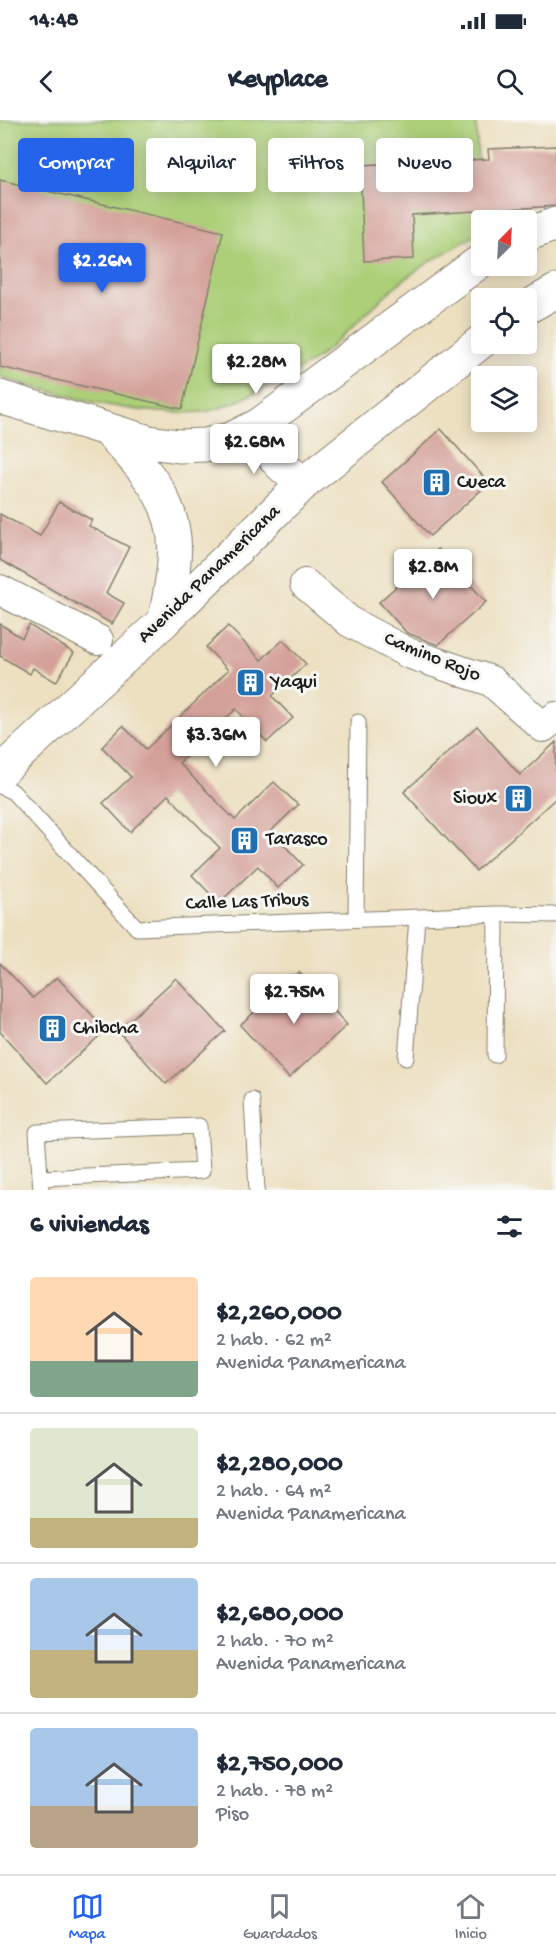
<!DOCTYPE html>
<html lang="es">
<meta charset="utf-8">
<style>
body{margin:0;font-family:"Gochi Hand",sans-serif;background:#f2f2f3;color:#1f2937;height:100vh;display:flex;flex-direction:column;font-size:22px;white-space:nowrap}
*{box-sizing:border-box;margin:0}
p{font-size:20px;color:#747a83}
.icon{flex:none;width:33px;height:33px;fill:none;stroke:currentColor;stroke-width:2;stroke-linecap:round;stroke-linejoin:round}
.map{position:relative;height:1070px;overflow:hidden}
.details{display:flex;flex-direction:column;background:#fff;flex:1}
.details>*{flex:none}
.banner{position:absolute;left:18px;top:18px;width:520px;height:54px;display:flex;gap:12px}
.needle{width:39px;rotate:24deg}
.tools{position:absolute;left:471px;top:90px;display:grid;gap:12px}
.tools a{display:grid;place-items:center;width:66px;height:66px;border-radius:6px;background:#fff;box-shadow:0 3px 15px #0003;font-size:30px}
.price{position:absolute;translate:-50% -51px;padding:0 14px;border-radius:6px;background:#fff;color:#222;font-size:20px;line-height:39px;filter:drop-shadow(0 2px 3px #0008)}
.price::after{content:'';position:absolute;left:50%;top:36px;width:18px;height:14px;margin-left:-9px;background:inherit;clip-path:polygon(0 0,100% 0,50% 100%)}
.price.active{background:#2563eb;color:#fff}
ul{padding:0;list-style:none}
li{display:flex;align-items:center;gap:18px;height:150px;padding:0 30px}
li+li{border-top:2px solid #e0e1e3}
li span{display:grid;place-items:center;flex:none;width:168px;height:120px;border-radius:6px;color:#555}
li>.icon{margin-inline-start:auto}
span .icon{width:72px;height:72px;fill:#fffc;stroke-width:1}
li b{font-size:26px}
h2{display:flex;justify-content:space-between;align-items:center;height:72px;padding:0 30px;font-size:26px}
.pill{padding:0 21px;border-radius:6px;background:#fff;box-shadow:0 3px 15px #0003;font-size:21px;line-height:54px}
.pill.active{background:#2563eb;color:#fff}
.status{display:flex;justify-content:space-between;align-items:center;height:42px;padding:0 30px;background:#fff;direction:ltr}
.status svg{height:16px;fill:currentColor}
header{display:flex;justify-content:space-between;align-items:center;height:78px;padding:0 30px;background:#fff;font-size:27px;font-weight:700}
.menu{display:flex;justify-content:space-around;align-items:center;height:84px;border-top:2px solid #e0e1e3;background:#fff;font-size:16px;color:#747a83}
.menu a{display:grid;justify-items:center;gap:3px}
.menu .active{color:#2563eb}
.map>svg:first-child{display:block}
</style>
<div class="status"><b>14:48</b><svg viewBox="0 0 49 12"><path d="M0 12V9h3v3zM5 12V6h3v6zM10 12V3h3v9zM15 12V0h3v12zM26 1h20v11H26zM47 4h2v5h-2z"/></svg></div>
<header><svg class="icon" aria-label="back" viewBox="0 0 24 24"><path d="M15 5l-7 7 7 7"/></svg>Keyplace<svg class="icon" aria-label="search" viewBox="0 0 24 24"><circle cx="10" cy="10" r="6"/><path d="M15 15l6 6"/></svg></header>
<div class="map">
<svg width="556" height="1070" viewBox="0 0 556 1070">
<rect width="100%" height="100%" fill="#f6f6f2"/>
<filter id="ink" filterUnits="userSpaceOnUse"><feTurbulence type="fractalNoise" baseFrequency=".0167" numOctaves="2"/><feDisplacementMap in="SourceGraphic" scale="12" xChannelSelector="R" yChannelSelector="G"/><feConvolveMatrix kernelMatrix="1 2 1 2 8 2 1 2 1" color-interpolation-filters="sRGB"/></filter>
<filter id="wash" filterUnits="userSpaceOnUse"><feTurbulence type="fractalNoise" baseFrequency=".008" numOctaves="4" result="noise"/><feDisplacementMap in="SourceGraphic" scale="24" xChannelSelector="R" yChannelSelector="G"/><feGaussianBlur stdDeviation="1.35" result="paint"/><feColorMatrix in="noise" values="0 0 0 0 0 0 0 0 0 0 0 0 0 0 0 0 0 1.4 0 .05"/><feComposite in="paint" operator="in"/></filter>
<g filter="url(#wash)">
<rect width="100%" height="100%" fill="#ede0c1"/>
<!-- green -->
<path fill="#accf78" stroke="#64764a" stroke-width="1.5" d="M0,0H476L481,112C451,129 420,146 393,168C371,188 350,211 327,230C302,251 273,265 244,278C231,284 215,291 201,292C131,297 66,275 0,257Z"/>
<g id="blocks">
<!-- building -->
<path fill="#d4a19a" d="M556,26V86L412,95L414,139L364,141L360,45L489,39L488,29Z
M0,60L223,112L182,289L0,247Z
M441,309L489,363L430,416L382,362Z
M59,382L92,400L89,406L129,427L106,473L124,483L112,504L0,440V394L40,416Z
M438,429L486,482L438,525L407,513L379,482Z
M0,504L22,518L29,505L74,533L56,562L33,548L30,554L0,536Z
M228,506L261,540L283,520L306,544L272,576L293,598L267,622L236,589L179,643L235,700L274,662L298,685L271,711L303,745L278,768L258,746L219,783L192,755L220,728L168,675L130,712L103,683L131,657L102,627L123,606L146,629L186,591L228,550L206,527Z
M477,606L520,655L556,622V678L476,751L404,672Z
M0,843L33,878L57,857L106,910L47,963L0,912Z
M299,852L347,905L289,958L240,905Z
M176,858L225,911L166,964L118,911Z"/>
</g>
</g>
<g filter="url(#ink)">
<use href="#blocks" fill-opacity="0" stroke="#847e6e" stroke-width="1.5"/>
<g fill="none" stroke-linecap="round" stroke-linejoin="round">
<defs>
<path id="lane" d="M0,666L13,672L137,808L496,794L556,795
M356,799L358,602
M495,935L496,794
M406,938L417,798
M252,980L257,1070
M40,1058L202,1051L199,1006L37,1012L41,1070"/>
<path id="street" d="M305,464L350,502L408,533L491,561L543,607L556,597
M0,470L98,520"/>
<path id="secondary" d="M526,115L556,104
M526,188L556,171
M0,277L149,322L179,326L205,325L231,319L259,305L482,140
M259,305C271,337 276,344 304,363
M107,309C143,348 180,383 174,441C173,461 168,481 165,500
M0,652L165,500L304,363L482,221"/>
</defs>
<!-- lane casing -->
<use href="#lane" stroke="#847e6e" stroke-width="17"/>
<!-- street casing -->
<use href="#street" stroke="#847e6e" stroke-width="32"/>
<!-- secondary casing -->
<use href="#secondary" stroke="#847e6e" stroke-width="35"/>
<!-- lane -->
<use href="#lane" stroke="#fff" stroke-width="15"/>
<!-- street -->
<use href="#street" stroke="#fff" stroke-width="30"/>
<!-- secondary -->
<use href="#secondary" stroke="#fff" stroke-width="33"/>
</g>
</g>
<!-- icons -->
<defs>
<symbol id="building-square" viewBox="-11 -11 22 22"><rect x="-9" y="-9" width="18" height="18" rx="4" fill="#1f6fb2" stroke="#f6f6f2"/><path d="M-4-6H4V6H1V3H-1V6H-4ZM-2.5-4.3h1.7v1.8h-1.7ZM.8-4.3h1.7v1.8H.8ZM-2.5-1h1.7V.8h-1.7ZM.8-1h1.7V.8H.8Z" fill="#fff"/></symbol>
</defs>
<g fill-rule="evenodd">
<use href="#building-square" x="420" y="346" width="33" height="33"/>
<use href="#building-square" x="234" y="546" width="33" height="33"/>
<use href="#building-square" x="502" y="662" width="33" height="33"/>
<use href="#building-square" x="228" y="704" width="33" height="33"/>
<use href="#building-square" x="36" y="892" width="33" height="33"/>
</g>
<g text-anchor="middle" dominant-baseline="central" stroke-width="6" stroke-linejoin="round" paint-order="stroke">
<!-- poi labels -->
<g font-size="20" fill="#1c1c1c" stroke="#f6f6f2" text-anchor="start">
<text x="457" y="363">Cueca</text>
<text x="271" y="563">Yaqui</text>
<text x="497" y="679" text-anchor="end">Sioux</text>
<text x="266" y="720">Tarasco</text>
<text x="73" y="909">Chibcha</text>
</g>
<!-- street labels -->
<g font-size="20" fill="#1c1c1c" stroke="#f6f6f2">
<text transform="translate(210 455) rotate(-44)">Avenida Panamericana</text>
<text transform="translate(432 538) rotate(22)">Camino Rojo</text>
<text transform="translate(247 783) rotate(-2)">Calle Las Tribus</text>
</g>
</g>
</svg>
<div class="tools">
<a><svg class="needle" viewBox="-14 -14 28 28"><path d="M0-13l5 13h-10z" fill="#e53935"/><path d="M0 13l5-13h-10z" fill="#747a83"/></svg></a>
<a><svg class="icon" aria-label="locate" viewBox="0 0 24 24"><circle cx="12" cy="12" r="6"/><path d="M12 2v4M12 18v4M2 12h4M18 12h4"/></svg></a>
<a><svg class="icon" aria-label="layers" viewBox="0 0 24 24"><path d="M12 4l9 5-9 5-9-5zM3 14l9 5 9-5"/></svg></a>
</div>
<b class="price active" style="left:102px;top:174px">$2.26M</b>
<b class="price" style="left:256px;top:275px">$2.28M</b>
<b class="price" style="left:254px;top:355px">$2.68M</b>
<b class="price" style="left:433px;top:480px">$2.8M</b>
<b class="price" style="left:216px;top:648px">$3.36M</b>
<b class="price" style="left:294px;top:905px">$2.75M</b>
<div class="banner">
<a class="pill active">Comprar</a>
<a class="pill">Alquilar</a>
<a class="pill">Filtros</a>
<a class="pill">Nuevo</a>
</div>
</div>
<section class="details">
<h2>6 viviendas<svg class="icon" aria-label="filters" viewBox="0 0 24 24"><path d="M4 7h16M4 17h16"/><circle cx="9" cy="7" r="2"/><circle cx="15" cy="17" r="2"/></svg></h2>
<ul>
<li><span style="background:linear-gradient(#ffd9b3 70%,#7fa58c 0)"><svg class="icon" aria-label="home" viewBox="0 0 24 24"><path d="M3 11l9-7 9 7M6 9v11h12V9"/></svg></span><div><b>$2,260,000</b><p>2 hab. · 62 m²</p><p>Avenida Panamericana</p></div></li>
<li><span style="background:linear-gradient(#dfe7d0 75%,#c2b280 0)"><svg class="icon" aria-label="home" viewBox="0 0 24 24"><path d="M3 11l9-7 9 7M6 9v11h12V9"/></svg></span><div><b>$2,280,000</b><p>2 hab. · 64 m²</p><p>Avenida Panamericana</p></div></li>
<li><span style="background:linear-gradient(#a9c7e8 60%,#c2b280 0)"><svg class="icon" aria-label="home" viewBox="0 0 24 24"><path d="M3 11l9-7 9 7M6 9v11h12V9"/></svg></span><div><b>$2,680,000</b><p>2 hab. · 70 m²</p><p>Avenida Panamericana</p></div></li>
<li><span style="background:linear-gradient(#a9c7e8 65%,#b9a48a 0)"><svg class="icon" aria-label="home" viewBox="0 0 24 24"><path d="M3 11l9-7 9 7M6 9v11h12V9"/></svg></span><div><b>$2,750,000</b><p>2 hab. · 78 m²</p><p>Piso</p></div></li>
</ul>
</section>
<nav class="menu">
<a class="active"><svg class="icon" aria-label="map" viewBox="0 0 24 24"><path d="M3 6l6-2 6 2 6-2v14l-6 2-6-2-6 2zM9 4v14M15 6v14"/></svg>Mapa</a>
<a><svg class="icon" aria-label="saved" viewBox="0 0 24 24"><path d="M7 4h10v16l-5-4-5 4z"/></svg>Guardados</a>
<a><svg class="icon" aria-label="home" viewBox="0 0 24 24"><path d="M3 11l9-7 9 7M6 9v11h12V9"/></svg>Inicio</a>
</nav>
